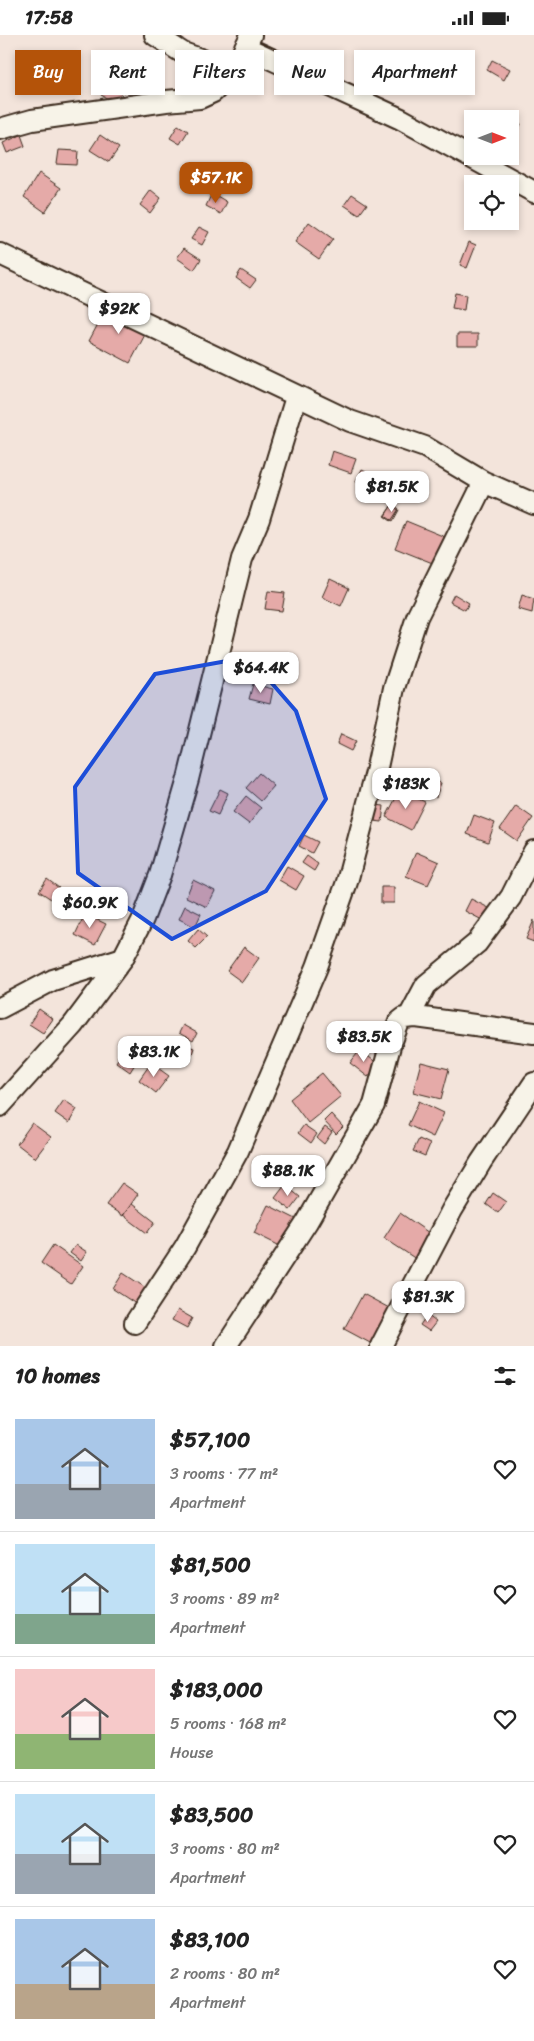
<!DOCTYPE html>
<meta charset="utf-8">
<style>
body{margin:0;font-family:Sriracha,sans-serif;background:#f6f6f6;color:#222;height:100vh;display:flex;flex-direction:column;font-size:19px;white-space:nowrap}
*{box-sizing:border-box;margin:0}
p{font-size:16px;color:#767676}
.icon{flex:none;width:28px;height:28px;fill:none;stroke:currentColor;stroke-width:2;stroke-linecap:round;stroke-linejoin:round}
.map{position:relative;height:1311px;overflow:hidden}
.sheet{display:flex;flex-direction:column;background:#fff;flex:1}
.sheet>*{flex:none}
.guide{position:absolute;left:15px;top:15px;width:505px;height:45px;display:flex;gap:10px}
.needle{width:32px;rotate:90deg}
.fabs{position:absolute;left:464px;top:75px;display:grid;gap:10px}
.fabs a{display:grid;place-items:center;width:55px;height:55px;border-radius:0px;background:#fff;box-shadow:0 2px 8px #0003;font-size:25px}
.price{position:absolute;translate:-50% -42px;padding:0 11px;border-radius:10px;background:#fff;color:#222;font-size:16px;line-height:32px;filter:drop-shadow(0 1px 2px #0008)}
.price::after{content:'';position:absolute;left:50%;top:30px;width:15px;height:11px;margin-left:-8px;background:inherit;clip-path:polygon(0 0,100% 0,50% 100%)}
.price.selected{background:#b45309;color:#fff}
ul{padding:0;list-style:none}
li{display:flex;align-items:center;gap:15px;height:125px;padding:0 15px}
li+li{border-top:1px solid #e0e0e0}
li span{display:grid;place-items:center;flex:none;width:140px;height:100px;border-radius:0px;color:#555}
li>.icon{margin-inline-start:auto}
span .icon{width:60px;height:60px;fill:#fffc;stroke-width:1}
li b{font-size:21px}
h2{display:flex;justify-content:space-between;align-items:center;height:60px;padding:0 15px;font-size:21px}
.pill{padding:0 18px;border-radius:0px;background:#fff;box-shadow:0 2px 8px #0003;font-size:18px;line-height:45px}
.pill.selected{background:#b45309;color:#fff}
.status{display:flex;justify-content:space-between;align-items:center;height:35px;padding:0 25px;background:#fff;direction:ltr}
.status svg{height:14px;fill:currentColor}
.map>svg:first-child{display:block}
</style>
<div class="status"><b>17:58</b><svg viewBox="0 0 49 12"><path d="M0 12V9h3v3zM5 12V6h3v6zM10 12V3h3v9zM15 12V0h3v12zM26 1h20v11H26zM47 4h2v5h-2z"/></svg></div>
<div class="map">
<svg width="534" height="1311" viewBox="0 0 534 1311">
<rect width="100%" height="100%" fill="#f3e4db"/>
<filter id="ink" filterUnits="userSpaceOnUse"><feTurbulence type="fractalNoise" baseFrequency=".02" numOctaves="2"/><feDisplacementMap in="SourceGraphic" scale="10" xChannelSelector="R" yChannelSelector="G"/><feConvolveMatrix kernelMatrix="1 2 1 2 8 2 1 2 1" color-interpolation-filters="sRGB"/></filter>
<g filter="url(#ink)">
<!-- building -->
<path fill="#e5aaa8" stroke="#3b2a1e" d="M492,25L510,34L504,45L487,35Z
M108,45L123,53L116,68L101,60Z
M510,83L521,89L513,105L510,103Z
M178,90L188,96L180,109L170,103Z
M21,100L25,111L7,118L3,108Z
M100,100L119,113L109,127L90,115Z
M59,115L78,116L77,130L57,129Z
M39,138L61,153L45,177L24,162Z
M151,155L161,163L150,178L140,170Z
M212,158L227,167L221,179L206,171Z
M352,159L367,169L359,180L344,170Z
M309,187L333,204L319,224L295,207Z
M199,192L209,197L202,210L191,204Z
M469,207L476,210L467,233L460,230Z
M184,213L201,224L194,235L177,223Z
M241,235L256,245L250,253L236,243Z
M455,258L466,260L464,275L452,273Z
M107,272L148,294L130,328L89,306Z
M457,299H478V311H457Z
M332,416L356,424L351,438L328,430Z
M362,434L376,441L370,454L356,447Z
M393,469L399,474L391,486L384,481Z
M391,471L399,475L393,486L385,481Z
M406,486L445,502L435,529L395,513Z
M330,544L349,553L341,571L322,562Z
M268,556L285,558L282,576L265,574Z
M454,559L469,568L465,575L450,567Z
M522,560L534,564L532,578L518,574Z
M253,649L273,654L270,669L249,664Z
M341,699L356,706L351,716L337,709Z
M259,738L274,751L261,766L246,753Z
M430,744L441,748L436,762L425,758Z
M220,754L228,758L218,780L209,776Z
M400,755L425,767L411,795L386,782Z
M246,761L261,773L249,789L233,777Z
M376,770L384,771L382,787L374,786Z
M516,771L533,783L517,806L500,794Z
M474,780L495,788L488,807L467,799Z
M304,800L318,807L312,818L299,811Z
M416,817L439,827L428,850L406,841Z
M307,821L318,829L314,836L302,828Z
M287,831L304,841L296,855L279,845Z
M47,844L59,853L51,864L39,856Z
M193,845L215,856L207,872L186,862Z
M381,852H394V868H381Z
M471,864L491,874L484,886L465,876Z
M185,871L201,879L195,892L179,884Z
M85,879L106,889L95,910L75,900Z
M534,885V907L526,904Z
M198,894L207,902L196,913L188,906Z
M244,912L259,923L242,947L227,936Z
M39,974L53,984L43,998L29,989Z
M183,990L197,998L193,1006L179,998Z
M129,1007L143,1016L130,1037L116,1027Z
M178,1007L194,1013L190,1025L174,1018Z
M360,1015L378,1029L368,1042L350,1028Z
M421,1027L449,1034L441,1064L413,1057Z
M151,1028L169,1041L156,1058L139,1045Z
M322,1038L341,1061L308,1088L290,1064Z
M64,1065L77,1074L69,1088L55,1078Z
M419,1066L444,1078L433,1102L408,1090Z
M331,1079L343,1092L336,1099L324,1086Z
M32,1088L51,1102L35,1123L17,1109Z
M304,1090L317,1099L311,1108L298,1098Z
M325,1092L332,1097L324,1109L317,1103Z
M419,1104L430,1109L425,1121L413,1116Z
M122,1148L138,1159L123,1181L106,1170Z
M285,1150L300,1162L290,1175L275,1163Z
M493,1158L506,1167L498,1178L486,1169Z
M132,1169L155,1187L147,1198L123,1180Z
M268,1170L298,1185L284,1213L254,1198Z
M400,1178L432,1200L416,1224L384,1203Z
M53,1210L83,1231L71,1249L41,1228Z
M76,1210L87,1217L81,1226L70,1218Z
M123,1238L146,1253L136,1269L113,1254Z
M363,1259L391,1274L372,1309L344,1294Z
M178,1275L192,1283L187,1293L172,1285Z
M427,1280L436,1287L429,1296L420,1290Z"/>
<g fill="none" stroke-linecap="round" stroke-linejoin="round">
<defs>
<path id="minor" d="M155,0L183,18L234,36
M245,12L401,84L534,157
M0,94L32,85L166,66L200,63L213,57L234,36L251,0
M0,219L350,386L425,412L484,447L534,469
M0,973L53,945L123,923
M409,982L426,950L477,908L511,862L534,816
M0,1071L73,990L123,923L143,884L160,840L188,744L242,524L259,484L296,362
M135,1288L185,1212L238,1116L317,932L347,847L376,737L394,653L417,582L484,447
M226,1311L307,1187L374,1070L390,1011L399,987L404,983L416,982L534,998
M381,1311L452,1175L481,1127L534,1048"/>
</defs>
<!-- minor casing -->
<use href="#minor" stroke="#3b2a1e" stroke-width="24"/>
<!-- minor -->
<use href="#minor" stroke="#f7f3e8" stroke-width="20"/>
</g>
</g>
<!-- marked area -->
<path fill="#1d4ed8" fill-opacity="0.2" stroke="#1d4ed8" stroke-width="4" stroke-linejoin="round" d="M249,622L296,676L326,764L266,856L172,904L78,838L75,752L155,639Z"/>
</svg>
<div class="fabs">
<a><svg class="needle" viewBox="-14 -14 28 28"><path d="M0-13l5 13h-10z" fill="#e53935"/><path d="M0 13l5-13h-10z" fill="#767676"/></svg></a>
<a><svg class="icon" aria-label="locate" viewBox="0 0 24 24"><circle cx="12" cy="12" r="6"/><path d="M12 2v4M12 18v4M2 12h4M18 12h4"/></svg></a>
</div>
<b class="price selected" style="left:216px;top:169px">$57.1K</b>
<b class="price" style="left:119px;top:300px">$92K</b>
<b class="price" style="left:392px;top:478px">$81.5K</b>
<b class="price" style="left:261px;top:659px">$64.4K</b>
<b class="price" style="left:406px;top:775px">$183K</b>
<b class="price" style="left:90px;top:894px">$60.9K</b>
<b class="price" style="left:364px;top:1028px">$83.5K</b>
<b class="price" style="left:154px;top:1043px">$83.1K</b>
<b class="price" style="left:288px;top:1162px">$88.1K</b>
<b class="price" style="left:428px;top:1288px">$81.3K</b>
<div class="guide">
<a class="pill selected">Buy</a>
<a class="pill">Rent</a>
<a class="pill">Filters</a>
<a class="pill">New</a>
<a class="pill">Apartment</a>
</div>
</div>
<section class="sheet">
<h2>10 homes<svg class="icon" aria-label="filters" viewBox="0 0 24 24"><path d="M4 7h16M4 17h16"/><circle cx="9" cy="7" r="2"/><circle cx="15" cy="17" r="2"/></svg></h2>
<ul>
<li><span style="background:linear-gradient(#a9c7e8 65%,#9aa5b1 0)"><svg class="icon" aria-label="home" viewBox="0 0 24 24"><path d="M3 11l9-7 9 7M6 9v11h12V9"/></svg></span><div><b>$57,100</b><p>3 rooms · 77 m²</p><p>Apartment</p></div><svg class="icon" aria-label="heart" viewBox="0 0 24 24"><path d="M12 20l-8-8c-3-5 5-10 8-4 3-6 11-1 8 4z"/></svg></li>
<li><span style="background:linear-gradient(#bfe0f5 70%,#7fa58c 0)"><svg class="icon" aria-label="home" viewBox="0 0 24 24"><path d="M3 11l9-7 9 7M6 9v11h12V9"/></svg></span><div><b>$81,500</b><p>3 rooms · 89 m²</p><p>Apartment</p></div><svg class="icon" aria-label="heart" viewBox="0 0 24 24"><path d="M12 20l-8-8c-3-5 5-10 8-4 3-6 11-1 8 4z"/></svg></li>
<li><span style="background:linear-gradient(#f6c9c9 65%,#8fb573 0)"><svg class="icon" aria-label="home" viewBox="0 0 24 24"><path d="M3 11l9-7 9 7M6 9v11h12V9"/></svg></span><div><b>$183,000</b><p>5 rooms · 168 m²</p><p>House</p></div><svg class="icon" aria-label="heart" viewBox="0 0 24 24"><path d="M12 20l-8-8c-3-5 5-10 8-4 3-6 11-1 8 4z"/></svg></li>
<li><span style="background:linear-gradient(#bfe0f5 60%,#9aa5b1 0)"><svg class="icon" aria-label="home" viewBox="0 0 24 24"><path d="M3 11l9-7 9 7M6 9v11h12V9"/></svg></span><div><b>$83,500</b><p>3 rooms · 80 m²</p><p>Apartment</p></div><svg class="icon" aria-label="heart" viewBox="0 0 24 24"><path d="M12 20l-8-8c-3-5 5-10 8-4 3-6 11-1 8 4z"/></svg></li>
<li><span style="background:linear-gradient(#a9c7e8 65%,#b9a48a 0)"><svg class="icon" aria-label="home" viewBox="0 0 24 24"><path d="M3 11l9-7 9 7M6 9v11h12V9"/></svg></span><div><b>$83,100</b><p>2 rooms · 80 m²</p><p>Apartment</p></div><svg class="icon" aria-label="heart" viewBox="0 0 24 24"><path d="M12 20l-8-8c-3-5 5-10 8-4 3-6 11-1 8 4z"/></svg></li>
</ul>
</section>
